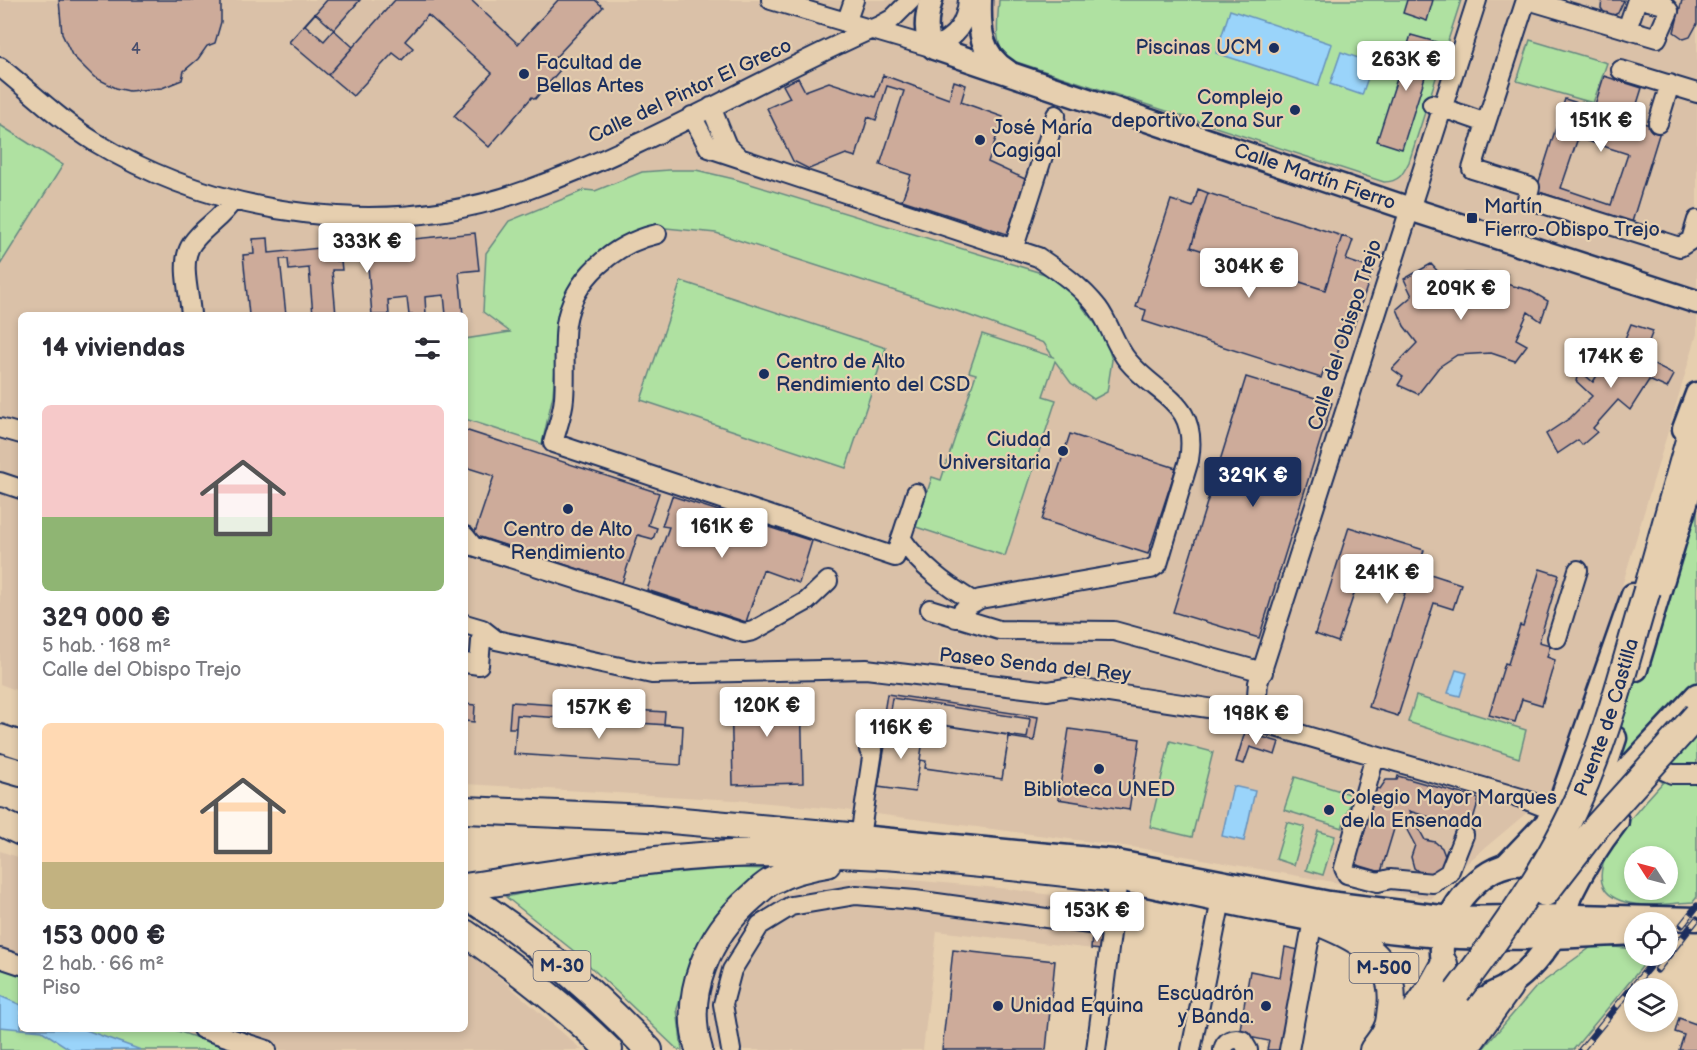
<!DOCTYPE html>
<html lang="es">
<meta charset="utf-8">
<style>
body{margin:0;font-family:"Balsamiq Sans",sans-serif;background:#f7f7f7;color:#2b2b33;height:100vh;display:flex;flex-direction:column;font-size:22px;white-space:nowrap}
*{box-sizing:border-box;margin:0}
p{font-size:20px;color:#7c7c81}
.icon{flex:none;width:33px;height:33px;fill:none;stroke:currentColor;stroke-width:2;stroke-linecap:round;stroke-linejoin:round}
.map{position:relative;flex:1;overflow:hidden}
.panel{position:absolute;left:18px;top:312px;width:450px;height:720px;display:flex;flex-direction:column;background:#fff;border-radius:9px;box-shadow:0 3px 9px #0003}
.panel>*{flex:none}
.needle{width:39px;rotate:306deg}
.controls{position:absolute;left:1624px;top:846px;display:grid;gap:12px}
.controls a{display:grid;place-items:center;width:54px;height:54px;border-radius:50%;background:#fff;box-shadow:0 3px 9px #0003;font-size:30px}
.price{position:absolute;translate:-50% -51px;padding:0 14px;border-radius:6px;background:#fff;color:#222;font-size:20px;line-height:39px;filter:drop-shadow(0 2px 3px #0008)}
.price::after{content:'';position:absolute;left:50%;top:36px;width:18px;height:14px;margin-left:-9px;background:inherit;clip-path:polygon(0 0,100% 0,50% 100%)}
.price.active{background:#1b2f5e;color:#fff}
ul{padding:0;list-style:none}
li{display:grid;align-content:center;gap:12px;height:318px;padding:0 24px}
li span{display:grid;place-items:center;height:186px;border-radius:9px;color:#555}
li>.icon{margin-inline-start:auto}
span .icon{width:108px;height:108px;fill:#fffc;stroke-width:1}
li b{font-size:26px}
h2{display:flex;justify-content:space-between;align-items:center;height:72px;padding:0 24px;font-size:26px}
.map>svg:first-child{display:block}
</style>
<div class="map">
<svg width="1697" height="1050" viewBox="0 0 1697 1050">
<rect width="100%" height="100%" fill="#e6cfaf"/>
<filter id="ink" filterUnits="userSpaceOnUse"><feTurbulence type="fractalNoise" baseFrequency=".0167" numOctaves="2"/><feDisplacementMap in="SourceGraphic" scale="12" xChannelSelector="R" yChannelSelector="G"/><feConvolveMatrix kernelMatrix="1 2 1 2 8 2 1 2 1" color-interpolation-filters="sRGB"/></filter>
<g filter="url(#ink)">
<!-- built -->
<path fill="#dac1a8" d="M0,0H1697V334L1567,771L1555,789L1461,868L1431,899L1139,848L837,809L735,800L465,784V315H21V692L0,684Z
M0,851L21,858V968L0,958Z
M877,877L1009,889L1107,903L1102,950L937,931L923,1050H713L707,1001L712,977L727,941L747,917L765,903L817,880Z
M465,951L491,970L582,1050H232L172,1029H465Z"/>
<!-- green -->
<path fill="#afe1a1" stroke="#658880" stroke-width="1.5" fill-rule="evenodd" d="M999,0H1461L1409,162C1403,174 1399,182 1384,182L1007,59C993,42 998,21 999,0Z
M1530,40L1607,63L1593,103L1517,81Z
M0,125L63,165L0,265Z
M669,170H696L734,179L1061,279L1104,335L1112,360L1107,392L1094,399L1071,383L1055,361L1043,396L1056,400L1005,556L916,527L932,477L941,480L976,374L969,372L982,334L1053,357L1044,343L957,311L716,233L666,228L617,243L578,277L556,356L553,395L542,444L465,419V339L510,332L483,312L486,253L509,221L585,190L595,191L642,172Z
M681,281L886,348L846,468L641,400Z
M1697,482V897L1693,902C1672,903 1646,908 1625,902C1561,884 1644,804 1663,782L1612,756ZM1635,856H1668V890H1635Z
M1416,696L1526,730L1519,758L1408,722Z
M1170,741L1213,752L1192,837L1150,827Z
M1295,777L1353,795L1342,828L1284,810Z
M1287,822L1305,827L1294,865L1276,859Z
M1318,831L1335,836L1323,875L1306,870Z
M734,868L770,869L748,884L715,915L694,956L677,1009L682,1050H678L575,952L506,897L577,881Z
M1594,945L1635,949V956H1651L1573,1050H1482L1536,987Z
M0,958L21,968V1029H172L232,1050H0Z"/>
<!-- water -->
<path fill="#9ad4fa" stroke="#6792bc" stroke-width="1.5" d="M1230,10L1332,44L1318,86L1216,53Z
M1341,52L1373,63L1362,95L1330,84Z
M1456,670L1467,673L1460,696L1448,693Z
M1233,786L1255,791L1244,841L1222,836Z
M0,996L21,1005V1029H83L141,1050H71L42,1031L0,1027Z"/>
<!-- building -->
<path fill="#cdab9a" stroke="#1b2f5e" stroke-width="1.5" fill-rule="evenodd" d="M59,0H221V22L215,43L207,46L198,59L184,71L182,80L162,88L129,91L116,88L94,77L72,55L62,34Z
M327,0H360L324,41L305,25Z
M395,0H471L518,44L558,0H595L603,7L551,62L560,70L535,99L532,97L489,147L454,116L492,73L428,15L405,41L413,48L402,60L393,53L353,96L328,75Z
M1407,0H1433L1427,21L1403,13Z
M1602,0H1624L1618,13L1612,16L1605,14L1601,8Z
M1682,0H1697V24L1690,37L1684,39L1674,32Z
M315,13L353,47L328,75L289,42Z
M1411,35L1436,42L1402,149L1377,141Z
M883,75L949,99L954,81L966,85L961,102L1003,117L988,162L1025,179L1007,234L902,200L911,175L880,165L904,91L887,86L876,120L868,117L856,157L846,154L809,169L793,161L767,108L790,98L783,85L798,78L805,91L829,82L875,97Z
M1604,76L1642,88L1632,120L1661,128L1632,222L1536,191L1565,99L1594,108ZM1578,138L1628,154L1611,205L1561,188Z
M1198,189L1208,193L1191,247L1325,290L1342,236L1353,240L1346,260L1373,269L1352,331L1345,329L1332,371L1324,369L1321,378L1143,321L1146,310L1136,307L1171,200L1193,207Z
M1208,193L1342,236L1325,290L1191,247Z
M475,233L479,270L459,272L463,315H446L444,295L425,297L426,315H409L407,298L388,300L389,315H372L367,254L336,257V261H341L342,270H332L336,315H313L309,268L289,270L288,259H280L286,315H249L243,255L254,254L253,239L268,238L269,253Z
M1431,264L1443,277L1466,273L1507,274L1502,283L1529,290L1548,301L1541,321L1528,312L1516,339L1527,345L1515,361L1491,353L1457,355L1439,367L1418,394L1398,385L1403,377L1392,369L1417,343L1404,326L1397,309L1412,296L1404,279Z
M1631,324L1653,331L1642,359L1674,375L1667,388L1649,380L1630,410L1618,400L1593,428L1597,432L1582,445L1578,440L1557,454L1546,434L1570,418L1592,396L1576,381L1579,370L1593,382L1611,353L1617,358Z
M1246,377L1332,403L1259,638L1173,612Z
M465,430L659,493L648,525L657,528L653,539L638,535L622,583L474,535L494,476L465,467Z
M1070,434L1176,468L1148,554L1042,520Z
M672,496L812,541L799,583L763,570L746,622L647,590L669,527L662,526Z
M1349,527L1424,550L1418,570L1461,584L1453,609L1434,603L1398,716L1369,707L1405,593L1359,579L1338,642L1315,634Z
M1540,569L1559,575L1539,642L1550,645L1547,657L1555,660L1542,705L1522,699L1515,722L1489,715L1505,663L1508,664L1520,625L1523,626Z
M801,690L803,783L733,785L731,692Z
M887,694L1038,717L1034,741L1009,737L1002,779L925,768L926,761L920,760L915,792L878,787L889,720L883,719Z
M892,698L1030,719L1027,738L889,717Z
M511,702L665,712L664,724L683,726L681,765L514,754L516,728H509Z
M465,704L475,705L474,722L465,721Z
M517,715L683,726L681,765L514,754Z
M889,717L1009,735L1002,779L925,768L926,761L920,760L924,734L888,728Z
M888,728L924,734L915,792L878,787Z
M1069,729L1140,739L1129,810L1058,799Z
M1245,732L1279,742L1275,755L1250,747L1244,764L1236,762Z
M1398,776L1479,799L1470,829L1409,811L1425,840L1435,842L1442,848L1445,856L1442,875L1422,874L1414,868L1411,857L1415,845L1400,817L1397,819L1381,872L1354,864L1376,788L1380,789L1386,780H1397Z
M1092,936L1104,937L1102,950L1091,949Z
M1285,947L1299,950L1281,1050H1267L1269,1041L1239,1035L1250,971L1280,977Z
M953,950L1055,961L1046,1050H942Z
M1679,1018L1696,1024L1697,1020V1050H1679L1684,1035L1675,1032Z"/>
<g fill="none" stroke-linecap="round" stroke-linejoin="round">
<defs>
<path id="minor" d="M771,0L934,48C956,36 966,25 968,0
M1528,0L1657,38L1669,11L1664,5L1645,0
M846,23L854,0
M1627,29L1637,0
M0,67C31,92 61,121 95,142C221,218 387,240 527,190C650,146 762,77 881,25L892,19L911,0
M1621,70L1697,93
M1432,104L1486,123L1472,169L1530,187L1527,199L1680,247L1691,240L1697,220
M711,107L727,146L739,157
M692,116L709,148L1038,257C1060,272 1082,287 1098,308C1110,324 1115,346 1128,361C1158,397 1199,401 1189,460L1158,564L1151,569L980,599L967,606L956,618
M1486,123L1526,0
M1658,123L1670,84
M657,234C614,244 573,278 566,324C563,348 566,373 564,398C563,413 557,428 553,443L895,557L916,493
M1014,247L1056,115
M191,315C190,296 181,267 189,249C196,232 222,219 233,200
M0,428L21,434
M0,482L21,489
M465,536L473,546L744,633L753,631L807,601L828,581
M901,538C920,566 946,585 974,602
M930,609L999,630L1114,631L1263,672
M465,624L482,629L496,640L652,674L866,669L1048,691L1070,687L1241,713L1258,722L1521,798L1569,817
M1557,638L1578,570
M465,663L479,665L482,629
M1271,724C1255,712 1256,702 1258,683L1477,0
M1375,756L1344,868L1347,874L1378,882L1390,879L1433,883L1449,873L1464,835
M1663,770L1672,774H1697
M860,837L873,751L869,750L873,727
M0,958L21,965
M202,1029L267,1050
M731,1050L723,1004L732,970L760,925L791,906L856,895L915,900L1111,927
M1096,1050L1118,879
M1191,1050L1221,900
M1223,1050C1225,1041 1233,1037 1242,1040L1248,1050
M1289,1050L1313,920"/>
<g id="major">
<path id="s1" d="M931,0C927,14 923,36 934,48L1410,209L1697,302"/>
<path d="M980,0C979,29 980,54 1007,71"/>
<path d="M1684,429L1697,394"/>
<path d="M1636,669L1697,466"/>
<path d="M1595,794L1624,773L1697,695"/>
<path d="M860,837L1112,861L1329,903L1449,918L1577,916L1697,919"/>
<path d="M1590,837L1606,765L1615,738"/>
<path d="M1507,864L1557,812L1633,595"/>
<path d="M1118,879C1217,899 1316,925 1417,934C1490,941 1562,937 1635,933"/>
<path d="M1454,979C1406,937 1512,801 1569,898"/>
<path d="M1492,994C1524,981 1549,949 1564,918C1567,911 1567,903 1570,896C1583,869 1599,844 1617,821"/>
</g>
<path id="highway" d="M1647,590L1697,412
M0,738L21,745
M0,767L21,773
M465,810L649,818L860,837
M0,822L21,832
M465,887C553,874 642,858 732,854C860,849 990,864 1118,879
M465,895C534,938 593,991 649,1050
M1313,920C1354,937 1398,955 1391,1008C1390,1014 1390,1021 1388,1026C1385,1035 1378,1043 1373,1050
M465,933C517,969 564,1005 609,1050
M1384,1049C1408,1022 1428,996 1444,964
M699,1050C682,993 708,935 752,897C759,891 766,883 774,880C791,871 808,867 827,864
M1409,1050L1457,992
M1436,1050L1484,1001
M1464,1050L1509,987"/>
</defs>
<!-- minor casing -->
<use href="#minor" stroke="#1b2f5e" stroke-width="22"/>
<!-- major casing -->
<use href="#major" stroke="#1b2f5e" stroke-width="27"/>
<!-- highway casing -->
<use href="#highway" stroke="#1b2f5e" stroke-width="30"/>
<!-- minor -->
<use href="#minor" stroke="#e6cfaf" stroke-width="18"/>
<!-- major -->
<use href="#major" stroke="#e6cfaf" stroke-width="22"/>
<!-- highway -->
<use href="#highway" stroke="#e6cfaf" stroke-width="26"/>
<defs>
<path id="rail" d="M1682,925L1697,906
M1657,970L1697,919
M1581,1050L1658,956"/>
</defs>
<!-- rail casing -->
<use href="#rail" stroke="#1b2f5e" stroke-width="7"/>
<!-- rail -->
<use href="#rail" stroke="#e6cfaf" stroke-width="4.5" stroke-dasharray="14" stroke-linecap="butt"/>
<defs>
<g id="highway-bridge">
<path d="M1545,893L1597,826L1697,715"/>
<path id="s2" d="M1457,992C1510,922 1560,851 1591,769C1614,711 1629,649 1647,590"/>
</g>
</defs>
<!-- highway-bridge casing -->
<use href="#highway-bridge" stroke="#1b2f5e" stroke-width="30" stroke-linecap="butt"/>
<!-- highway-bridge -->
<use href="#highway-bridge" stroke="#e6cfaf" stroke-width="26"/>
</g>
</g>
<!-- markers -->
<g fill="#1b2f5e" stroke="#e6cfaf" stroke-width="2">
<circle cx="1274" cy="48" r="6"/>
<circle cx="524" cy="74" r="6"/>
<circle cx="1295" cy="110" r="6"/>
<circle cx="980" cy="140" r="6"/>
<rect x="1466" y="212" width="12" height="12" rx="3"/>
<circle cx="764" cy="374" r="6"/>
<circle cx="1063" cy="451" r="6"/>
<circle cx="568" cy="509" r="6"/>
<circle cx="1099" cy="769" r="6"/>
<circle cx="1329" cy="810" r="6"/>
<circle cx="998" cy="1006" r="6"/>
<circle cx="1266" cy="1006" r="6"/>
</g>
<g text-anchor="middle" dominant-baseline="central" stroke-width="4.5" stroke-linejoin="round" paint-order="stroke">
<!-- number labels -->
<g font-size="16" fill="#484e6d">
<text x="136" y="49">4</text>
</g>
<!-- shield labels -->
<g fill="#e6cfaf" stroke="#585f76" stroke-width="1.5">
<rect x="533.5" y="951" width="57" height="30" rx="4.5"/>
<rect x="1349.5" y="953" width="69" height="30" rx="4.5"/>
</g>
<g font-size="18" font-weight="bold" fill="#1b2f5e">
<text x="562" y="966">M-30</text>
<text x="1384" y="968">M-500</text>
</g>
<!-- poi labels -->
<g font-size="20" fill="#1b2f5e" stroke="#e6cfaf" text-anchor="start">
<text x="1262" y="48" text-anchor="end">Piscinas UCM</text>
<text x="536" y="63">Facultad de<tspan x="536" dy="23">Bellas Artes</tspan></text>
<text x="1283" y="98" text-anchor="end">Complejo<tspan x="1283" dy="23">deportivo Zona Sur</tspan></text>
<text x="992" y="128">José María<tspan x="992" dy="23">Cagigal</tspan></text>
<text x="1484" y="207">Martín<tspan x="1484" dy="23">Fierro-Obispo Trejo</tspan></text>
<text x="776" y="362">Centro de Alto<tspan x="776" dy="23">Rendimiento del CSD</tspan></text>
<text x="1051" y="440" text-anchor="end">Ciudad<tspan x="1051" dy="23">Universitaria</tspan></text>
<text x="568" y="530" text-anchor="middle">Centro de Alto<tspan x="568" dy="23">Rendimiento</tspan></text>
<text x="1099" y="790" text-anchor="middle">Biblioteca UNED</text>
<text x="1341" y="798">Colegio Mayor Marques<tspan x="1341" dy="23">de la Ensenada</tspan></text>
<text x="1254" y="994" text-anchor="end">Escuadrón<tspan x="1254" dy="23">y Banda.</tspan></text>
<text x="1010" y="1006">Unidad Equina</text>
</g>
<!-- street labels -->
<g font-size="20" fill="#1b2f5e" stroke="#e6cfaf">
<text transform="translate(690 91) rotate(-25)">Calle del Pintor El Greco</text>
<text stroke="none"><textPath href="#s1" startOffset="452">Calle Martín Fierro</textPath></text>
<text transform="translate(1345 335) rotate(-72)">Calle del Obispo Trejo</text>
<text transform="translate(1035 665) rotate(6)">Paseo Senda del Rey</text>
<text stroke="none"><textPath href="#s2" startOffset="315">Puente de Castilla</textPath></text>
</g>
</g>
</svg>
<div class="controls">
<a><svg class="needle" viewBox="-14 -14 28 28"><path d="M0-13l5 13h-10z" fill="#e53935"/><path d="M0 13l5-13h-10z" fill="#7c7c81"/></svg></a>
<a><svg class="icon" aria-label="locate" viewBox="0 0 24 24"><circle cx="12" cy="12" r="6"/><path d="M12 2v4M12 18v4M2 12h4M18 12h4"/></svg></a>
<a><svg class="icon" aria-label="layers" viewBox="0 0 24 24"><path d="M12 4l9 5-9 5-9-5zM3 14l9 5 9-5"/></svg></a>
</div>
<b class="price" style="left:1406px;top:92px">263K €</b>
<b class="price" style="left:1601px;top:153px">151K €</b>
<b class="price" style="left:367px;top:274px">333K €</b>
<b class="price" style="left:1249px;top:299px">304K €</b>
<b class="price" style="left:1461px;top:321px">209K €</b>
<b class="price" style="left:1611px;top:389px">174K €</b>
<b class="price active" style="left:1253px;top:508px">329K €</b>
<b class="price" style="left:722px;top:559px">161K €</b>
<b class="price" style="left:1387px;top:605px">241K €</b>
<b class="price" style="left:767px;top:738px">120K €</b>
<b class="price" style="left:599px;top:740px">157K €</b>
<b class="price" style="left:1256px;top:746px">198K €</b>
<b class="price" style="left:901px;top:760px">116K €</b>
<b class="price" style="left:1097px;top:943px">153K €</b>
<section class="panel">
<h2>14 viviendas<svg class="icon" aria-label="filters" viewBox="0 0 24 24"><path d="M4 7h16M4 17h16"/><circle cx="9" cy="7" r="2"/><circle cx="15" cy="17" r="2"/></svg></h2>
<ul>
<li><span style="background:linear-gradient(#f6c9c9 60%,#8fb573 0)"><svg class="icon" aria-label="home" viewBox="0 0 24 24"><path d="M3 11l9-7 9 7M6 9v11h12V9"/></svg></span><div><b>329 000 €</b><p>5 hab. · 168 m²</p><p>Calle del Obispo Trejo</p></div></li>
<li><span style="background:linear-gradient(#ffd9b3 75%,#c2b280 0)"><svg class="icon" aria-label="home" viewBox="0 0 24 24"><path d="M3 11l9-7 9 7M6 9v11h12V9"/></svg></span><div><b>153 000 €</b><p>2 hab. · 66 m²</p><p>Piso</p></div></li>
</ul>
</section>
</div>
